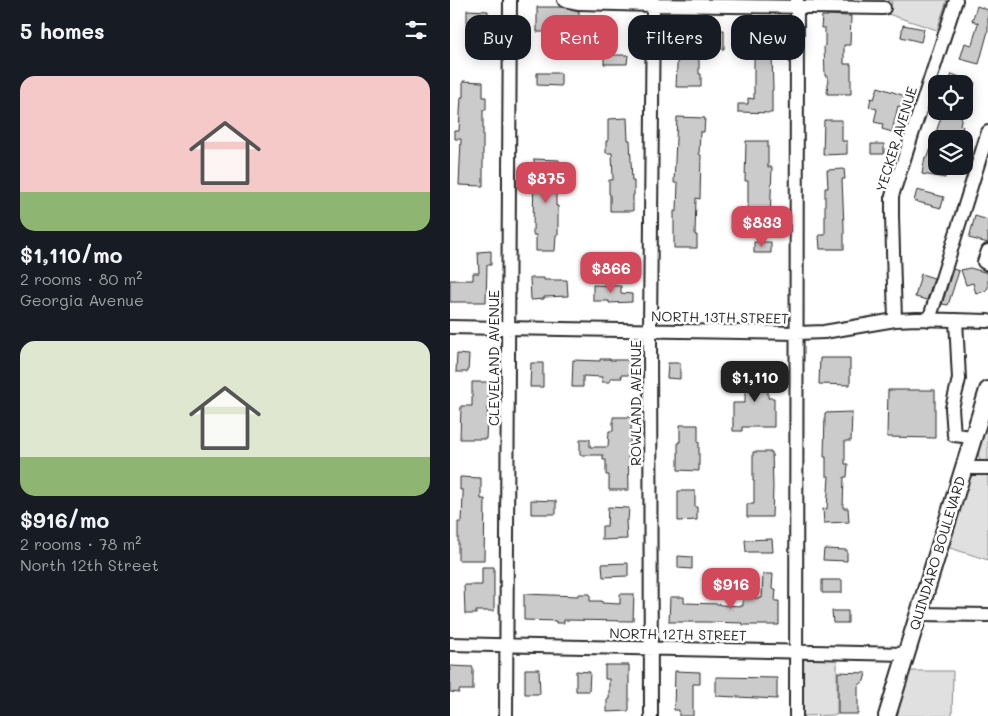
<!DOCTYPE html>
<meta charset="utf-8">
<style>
body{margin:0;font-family:Mali,sans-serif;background:#20242c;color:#f1f3f6;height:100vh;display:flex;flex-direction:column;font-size:19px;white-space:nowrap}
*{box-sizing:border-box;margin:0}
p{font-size:16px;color:#9ea1a6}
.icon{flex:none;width:28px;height:28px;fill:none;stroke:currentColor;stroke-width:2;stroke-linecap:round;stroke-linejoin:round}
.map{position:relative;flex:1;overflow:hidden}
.side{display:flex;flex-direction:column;background:#171b24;width:450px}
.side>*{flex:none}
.top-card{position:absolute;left:15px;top:15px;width:448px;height:45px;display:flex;gap:10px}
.buttons{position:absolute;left:478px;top:75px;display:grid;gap:10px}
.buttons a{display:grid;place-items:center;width:45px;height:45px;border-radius:10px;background:#171b24;box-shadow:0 2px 12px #0003;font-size:25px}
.price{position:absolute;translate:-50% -42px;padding:0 11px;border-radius:10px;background:#d1495b;color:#fff;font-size:16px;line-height:32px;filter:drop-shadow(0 1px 2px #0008)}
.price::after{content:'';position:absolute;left:50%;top:30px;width:15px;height:11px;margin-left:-8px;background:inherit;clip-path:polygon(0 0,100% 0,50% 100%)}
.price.current{background:#222;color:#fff}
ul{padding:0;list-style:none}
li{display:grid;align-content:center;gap:10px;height:265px;padding:0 20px}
li span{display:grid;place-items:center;height:155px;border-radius:15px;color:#555}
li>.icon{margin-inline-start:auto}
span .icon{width:90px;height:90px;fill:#fffc;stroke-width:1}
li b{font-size:21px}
h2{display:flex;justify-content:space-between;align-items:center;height:60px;padding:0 20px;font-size:21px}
.pill{padding:0 18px;border-radius:15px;background:#171b24;box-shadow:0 2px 12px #0003;font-size:18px;line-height:45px}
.pill.current{background:#d1495b;color:#fff}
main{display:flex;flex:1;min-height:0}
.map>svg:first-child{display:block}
</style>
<main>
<section class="side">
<h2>5 homes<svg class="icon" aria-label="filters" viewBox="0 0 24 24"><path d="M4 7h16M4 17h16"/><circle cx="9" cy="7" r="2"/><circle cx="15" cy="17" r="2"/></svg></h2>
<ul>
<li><span style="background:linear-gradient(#f6c9c9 75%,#8fb573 0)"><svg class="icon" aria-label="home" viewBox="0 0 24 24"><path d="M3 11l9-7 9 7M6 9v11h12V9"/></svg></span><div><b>$1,110/mo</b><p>2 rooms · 80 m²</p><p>Georgia Avenue</p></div></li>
<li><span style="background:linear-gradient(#dfe7d0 75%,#8fb573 0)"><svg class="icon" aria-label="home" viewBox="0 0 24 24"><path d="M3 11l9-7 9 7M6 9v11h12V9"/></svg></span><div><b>$916/mo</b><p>2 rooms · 78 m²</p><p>North 12th Street</p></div></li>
</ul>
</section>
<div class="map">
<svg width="538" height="716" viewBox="0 0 538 716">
<rect width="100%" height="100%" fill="#fff"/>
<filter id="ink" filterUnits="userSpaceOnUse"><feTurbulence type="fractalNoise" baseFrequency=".02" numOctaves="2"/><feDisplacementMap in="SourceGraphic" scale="10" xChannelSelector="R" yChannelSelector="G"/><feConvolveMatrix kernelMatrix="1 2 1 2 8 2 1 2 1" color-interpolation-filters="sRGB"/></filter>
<g filter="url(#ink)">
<!-- green -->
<path fill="#e0e0e0" stroke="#868686" d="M438,0H497L487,30L438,14L442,2Z
M538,419V463L530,461C525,448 534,432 538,419Z
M527,474H538V560L497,547L519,479L522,476Z
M355,659H387V715L352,716V662Z
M458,671H503L502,716H444Z"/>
<!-- building -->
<path fill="#cbcbcb" stroke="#2b2b2b" d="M527,6L538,10V31L529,64L510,59L515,43L522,45L528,23L522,21Z
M87,7H111L129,11V19H111V32H87Z
M17,10L38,11V24H17Z
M225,14H250V30H274V49L249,48V74H251V87H226L228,45H225Z
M378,15L401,16L400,45H394V64H401V94H377L378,76H375L374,46H375V28H371L372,16H378Z
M453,25L474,29L471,42L451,37Z
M296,40L324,41V55H322L323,90H322V113L288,112V104H298V98L304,99V54H296Z
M154,55H178L177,64H154Z
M87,73H111V86L87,85Z
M502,74L525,83L521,95L514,92V84H498Z
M13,81L33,82V97H36V110H33V186L9,185L11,139H5V131H9L11,97H13Z
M428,87L455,96L451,107L448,106L442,132L432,129L433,124L424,122L427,109L419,107L421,98L424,99Z
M493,111H513L510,125L513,126L509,139H486V166H496L495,178L472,174L475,157H478Z
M227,117L255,118L254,132H250L249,154L251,155L250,199L246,198L245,235H247V248H224V211H227L228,183H224Z
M177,118L178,140H180L182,181H184V195H183V211H160V194H159V180H163L162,153H156V141H158V119Z
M374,120H392V141H397V154L373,155Z
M296,141H318V167H322L320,223L294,222V210H298V181H295Z
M421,144H434V154H421Z
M84,159L109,160V189H106V206H108V235H106L105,251H86V235H83Z
M394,169L395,179H392L394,227V249H370L369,235H375V188H378L377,170Z
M467,190L494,197L491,208L464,201Z
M525,216L538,220V243L519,238Z
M304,242H321V253H304Z
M41,251V265H37L36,302H0V280H23V273H29L28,252Z
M520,268L538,273V288L535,291L526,294L523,283L516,285L511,270Z
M503,269L509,271L498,305L492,304Z
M471,274L484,278L477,300L465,297Z
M80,278H94V280H117L118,296L94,297V299L81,300Z
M143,285L171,286V293L182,294V302L159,303V301H143Z
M7,354L19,355L18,372H6Z
M370,358H400V385L369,384Z
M150,359H160V360H181V375H171L172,378H160V382H152V377L133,376V387H122L123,360L150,361Z
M81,363H93V387H80Z
M218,363H230V379L217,378Z
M295,369H318V398H324V427H292V431H283V403H295Z
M22,382H39L36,439H10L11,406H22Z
M438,390H485V438L437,437Z
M402,412L401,441H395V464H398L397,477H394L393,508H398L399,522L374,523L373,509H377L379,476H376V457H374L375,413Z
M163,417H182L180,444H178L179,490H159V475H156V460H153V455H130V439H140V447H158L159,431H163Z
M230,425H248V442H249V471L228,470V442H230Z
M303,452H322L323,487L322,517H297V504H304V481H303Z
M10,477L31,478V499H35L34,560H8V522H12L13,495V490H10Z
M228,491H245V507H247V520L228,521Z
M81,500L106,501V514H81Z
M158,507L179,508L178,520H176L177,539L152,540V526H157Z
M322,539L323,552H296L295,540Z
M374,549L397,550V561L373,560Z
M228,556L242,557V569L228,568Z
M178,563V576L153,577L152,564Z
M32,567H44V611H26V614H15L14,585H32Z
M313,574H323L322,589H326L325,601H329V625H293V623L257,622H219L220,597H234V603L270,604V605L293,606V598H312Z
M372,580H392V593H372Z
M74,594L128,596V594H140V601H152V603L170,604V594H184L183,621L114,620V623H106V621L74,620Z
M382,611H398V623H383Z
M155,665H179V711L157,712V699H159V679H155Z
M0,666L23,667V690H9V693L0,692Z
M75,669H89L90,694H75Z
M126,671L140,672L139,691H126Z
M225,671L250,672V684H243V716H229V710H224Z
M388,672L416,673L414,681L408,686V714H388Z
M266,677L327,678V699L266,696Z"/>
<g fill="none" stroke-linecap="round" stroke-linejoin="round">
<defs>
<path id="minor" d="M114,0L129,3L203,5L434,8
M538,251L534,262L538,264
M445,320L442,216V196L506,0
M479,320L538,132
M506,320L509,379L502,408L504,435L523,437
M0,327L347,333L374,332L445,320L467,319L538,321
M514,468H538
M468,614L538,615
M0,644L456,654
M56,716L60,0
M201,716L200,330L203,0
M346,716L347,0"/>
<path id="major" d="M437,716L538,390"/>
</defs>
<!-- minor casing -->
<use href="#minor" stroke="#2b2b2b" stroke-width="16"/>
<!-- major casing -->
<use href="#major" stroke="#2b2b2b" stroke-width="20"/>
<!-- minor -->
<use href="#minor" stroke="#fff" stroke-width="12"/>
<!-- major -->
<use href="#major" stroke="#fff" stroke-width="16"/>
</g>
</g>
<g text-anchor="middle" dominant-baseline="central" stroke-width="5" stroke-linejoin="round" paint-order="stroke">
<!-- street labels -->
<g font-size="14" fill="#2b2b2b" stroke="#fff">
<text transform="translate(446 139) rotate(-73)">YECKER AVENUE</text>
<text transform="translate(270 317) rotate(1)">NORTH 13TH STREET</text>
<text transform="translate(43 358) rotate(-90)">CLEVELAND AVENUE</text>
<text transform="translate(185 403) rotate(-90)">ROWLAND AVENUE</text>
<text transform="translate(487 553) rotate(-73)">QUINDARO BOULEVARD</text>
<text transform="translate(228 634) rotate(1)">NORTH 12TH STREET</text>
</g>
</g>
</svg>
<div class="buttons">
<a><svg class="icon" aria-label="locate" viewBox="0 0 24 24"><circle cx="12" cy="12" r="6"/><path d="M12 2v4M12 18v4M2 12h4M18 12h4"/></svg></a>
<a><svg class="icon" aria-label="layers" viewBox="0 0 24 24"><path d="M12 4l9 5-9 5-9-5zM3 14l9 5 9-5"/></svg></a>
</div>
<b class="price" style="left:96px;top:204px">$875</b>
<b class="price" style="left:312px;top:248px">$833</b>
<b class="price" style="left:161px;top:294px">$866</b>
<b class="price current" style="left:305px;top:403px">$1,110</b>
<b class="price" style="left:281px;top:610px">$916</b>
<div class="top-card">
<a class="pill">Buy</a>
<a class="pill current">Rent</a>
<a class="pill">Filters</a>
<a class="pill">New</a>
</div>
</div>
</main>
